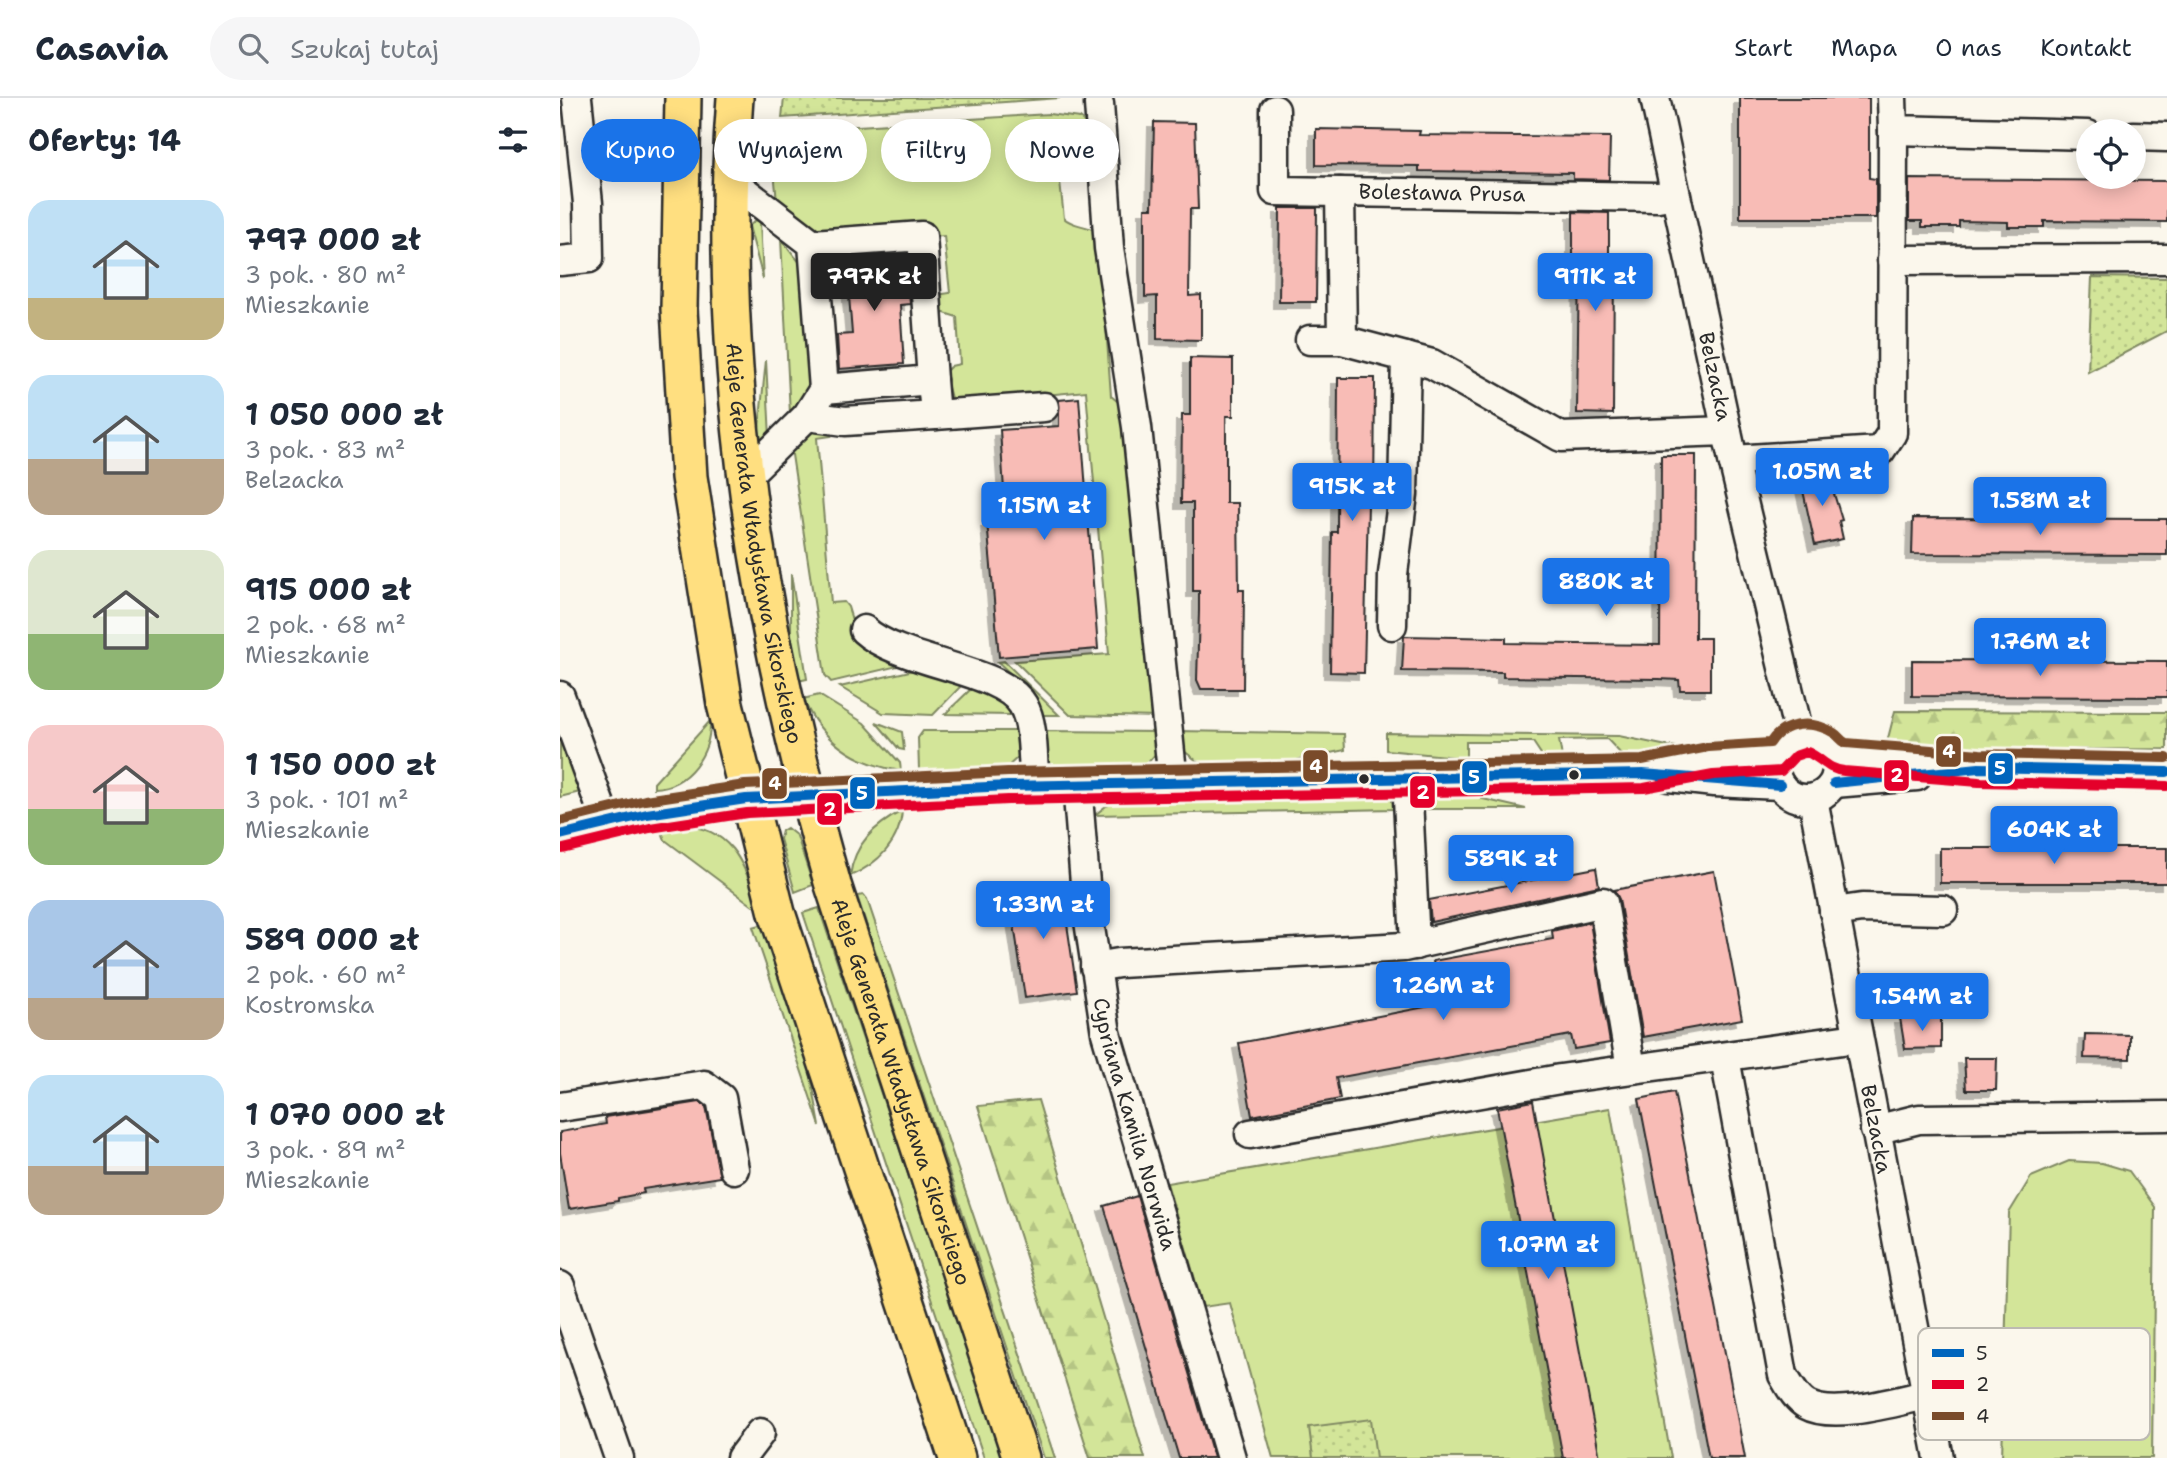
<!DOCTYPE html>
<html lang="pl">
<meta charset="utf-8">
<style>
body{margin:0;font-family:"Shantell Sans",sans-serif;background:#f6f6f7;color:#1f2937;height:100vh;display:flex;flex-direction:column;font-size:26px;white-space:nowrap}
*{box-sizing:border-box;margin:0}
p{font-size:23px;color:#747a83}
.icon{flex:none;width:38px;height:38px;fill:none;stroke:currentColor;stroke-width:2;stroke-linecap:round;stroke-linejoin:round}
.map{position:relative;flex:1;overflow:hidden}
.details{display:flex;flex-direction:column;background:#fff;width:560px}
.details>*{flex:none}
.top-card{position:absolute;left:21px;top:21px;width:665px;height:63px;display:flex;gap:14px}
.tools{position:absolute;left:1516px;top:21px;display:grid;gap:14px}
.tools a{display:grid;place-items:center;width:70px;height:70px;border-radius:50%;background:#fff;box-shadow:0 4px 18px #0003;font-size:35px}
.price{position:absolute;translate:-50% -60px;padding:0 16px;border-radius:7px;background:#1a73e8;color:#fff;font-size:23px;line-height:46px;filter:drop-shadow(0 2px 4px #0008)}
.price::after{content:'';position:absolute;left:50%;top:42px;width:21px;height:16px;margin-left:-10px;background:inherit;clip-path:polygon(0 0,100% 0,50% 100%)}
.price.active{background:#222;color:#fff}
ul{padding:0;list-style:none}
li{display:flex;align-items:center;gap:21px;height:175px;padding:0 28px}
li span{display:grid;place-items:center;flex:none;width:196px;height:140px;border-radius:21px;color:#555}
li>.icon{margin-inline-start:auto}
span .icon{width:84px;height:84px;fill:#fffc;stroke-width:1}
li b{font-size:30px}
h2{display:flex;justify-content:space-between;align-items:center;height:84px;padding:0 28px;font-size:30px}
.chip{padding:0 24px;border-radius:32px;background:#fff;box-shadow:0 4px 18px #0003;font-size:24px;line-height:63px}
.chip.active{background:#1a73e8;color:#fff}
header{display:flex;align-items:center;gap:42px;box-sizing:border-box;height:98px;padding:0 35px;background:#fff;border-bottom:2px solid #e0e1e3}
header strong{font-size:33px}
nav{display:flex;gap:38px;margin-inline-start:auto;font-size:24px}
.search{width:490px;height:63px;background:#f6f6f7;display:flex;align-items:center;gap:18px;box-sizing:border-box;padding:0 24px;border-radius:38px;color:#747a83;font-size:26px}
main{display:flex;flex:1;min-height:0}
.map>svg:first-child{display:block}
</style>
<header>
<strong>Casavia</strong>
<div class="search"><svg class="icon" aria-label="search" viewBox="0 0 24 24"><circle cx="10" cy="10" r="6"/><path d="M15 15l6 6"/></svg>Szukaj tutaj</div>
<nav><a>Start</a><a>Mapa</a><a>O nas</a><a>Kontakt</a></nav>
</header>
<main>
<section class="details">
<h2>Oferty: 14<svg class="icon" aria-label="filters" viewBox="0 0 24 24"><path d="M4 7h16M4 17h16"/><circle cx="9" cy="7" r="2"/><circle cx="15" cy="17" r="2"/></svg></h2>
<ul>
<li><span style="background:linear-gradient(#bfe0f5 70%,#c2b280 0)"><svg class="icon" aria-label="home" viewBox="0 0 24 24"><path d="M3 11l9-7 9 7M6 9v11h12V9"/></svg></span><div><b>797 000 zł</b><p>3 pok. · 80 m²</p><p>Mieszkanie</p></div></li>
<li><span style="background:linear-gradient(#bfe0f5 60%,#b9a48a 0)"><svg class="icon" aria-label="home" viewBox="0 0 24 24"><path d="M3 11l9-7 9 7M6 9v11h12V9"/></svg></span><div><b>1 050 000 zł</b><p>3 pok. · 83 m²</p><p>Belzacka</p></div></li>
<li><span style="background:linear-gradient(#dfe7d0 60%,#8fb573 0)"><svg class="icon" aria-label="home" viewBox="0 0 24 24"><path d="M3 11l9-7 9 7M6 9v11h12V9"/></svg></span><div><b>915 000 zł</b><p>2 pok. · 68 m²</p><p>Mieszkanie</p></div></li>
<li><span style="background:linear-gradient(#f6c9c9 60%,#8fb573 0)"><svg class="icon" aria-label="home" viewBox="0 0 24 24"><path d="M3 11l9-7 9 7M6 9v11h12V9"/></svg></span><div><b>1 150 000 zł</b><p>3 pok. · 101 m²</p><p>Mieszkanie</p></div></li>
<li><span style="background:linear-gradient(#a9c7e8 70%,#b9a48a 0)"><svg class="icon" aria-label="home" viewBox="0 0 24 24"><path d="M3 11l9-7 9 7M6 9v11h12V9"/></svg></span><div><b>589 000 zł</b><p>2 pok. · 60 m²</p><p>Kostromska</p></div></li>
<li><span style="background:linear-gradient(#bfe0f5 65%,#b9a48a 0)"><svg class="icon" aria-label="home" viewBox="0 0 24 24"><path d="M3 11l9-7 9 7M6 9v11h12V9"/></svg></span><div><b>1 070 000 zł</b><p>3 pok. · 89 m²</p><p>Mieszkanie</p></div></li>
</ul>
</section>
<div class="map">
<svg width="1607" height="1360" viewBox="0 0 1607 1360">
<defs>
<pattern id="forest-firs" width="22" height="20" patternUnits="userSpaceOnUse" patternTransform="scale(1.75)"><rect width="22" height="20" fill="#d3e599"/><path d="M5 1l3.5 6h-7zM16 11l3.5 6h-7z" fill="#b5c584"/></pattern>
<pattern id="park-dots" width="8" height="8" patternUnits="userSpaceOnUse" patternTransform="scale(1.75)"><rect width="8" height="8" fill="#d3e599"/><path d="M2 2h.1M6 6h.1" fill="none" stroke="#b5c584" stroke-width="1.8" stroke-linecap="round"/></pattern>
<filter id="shadow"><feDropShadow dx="-6" dy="6" stdDeviation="0" flood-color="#0004"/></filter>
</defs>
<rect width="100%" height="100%" fill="#fbf7ec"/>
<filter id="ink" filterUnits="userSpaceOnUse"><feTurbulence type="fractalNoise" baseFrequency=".0143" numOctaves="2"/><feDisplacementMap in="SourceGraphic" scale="14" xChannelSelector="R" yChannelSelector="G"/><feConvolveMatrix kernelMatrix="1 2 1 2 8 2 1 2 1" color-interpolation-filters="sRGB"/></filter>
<g filter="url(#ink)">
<!-- grass -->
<path fill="#d3e599" stroke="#7f8862" stroke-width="2" d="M489,16L520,20L530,29L532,59L504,60L498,66L504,120C512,128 526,127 536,133L540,144L551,298L563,308L599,619L510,617L455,563L549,556L526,293L423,303L391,300L384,275L391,268L400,266L397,219L378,213L376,197L390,195L384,138L372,139L371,125L253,134L217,104L215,83L221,37L282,29Z
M196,122L200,124L203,181L189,128Z
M221,141L240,165L252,285L246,299L230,316Z
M206,262L210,340L200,342L198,340Z
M255,332L268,333L271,338L257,340L271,505L284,504L288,509L300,548L338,568L271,584L265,577L231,350L246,335Z
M231,476L247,581L238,583L231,547Z
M444,563L499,617H481L474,598L438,564Z
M354,572L401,588L373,617L323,615L280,589Z
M411,591L437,600L452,612L453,617L385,616Z
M259,597L304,625L340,665L341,673C296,666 262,644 243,601Z
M150,623C151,655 128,689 94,690V685Z
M316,624L342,634L344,652L339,651Z
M0,626L24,693L0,699Z
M363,633H456L458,659L445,671L359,672L358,640Z
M482,633L600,634L598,653L586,667L492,669L484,658Z
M618,633L784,636L785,652L722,665L641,666L624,653Z
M826,635L1059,638L1107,648L1140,650L1146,655L1062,657L1047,641L999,642L1002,659H983L973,644H906V660L826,652Z
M910,698L966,711H859L861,704L867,700Z
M825,700L832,701L835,711L535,717L546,708L556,705Z
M342,713C340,744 318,766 290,778C294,746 315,727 342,713Z
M118,728C169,726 185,765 198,807L193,808L105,742L101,731Z
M227,730L237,738L253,787L235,794L220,741L222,733Z
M304,797L307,801L495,1360H484L297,798Z
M259,810L443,1360H424L243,815Z
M204,826L249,968L260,1028L193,829Z
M1050,1010L1111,1360H713L670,1205L643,1209L607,1085Z
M1509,1063L1542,1065L1569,1073L1595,1109L1592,1360H1442L1449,1115L1471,1079Z"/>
<!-- forest -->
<path fill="url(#forest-firs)" stroke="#7f8862" stroke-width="2" d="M1335,613L1607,614V651L1325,652Z
M478,1002L585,1360H530L418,1008Z"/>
<!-- park -->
<path fill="url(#park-dots)" stroke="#7f8862" stroke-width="2" d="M224,0H500L222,20Z
M1532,179L1607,180V233L1528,274Z
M811,1321L816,1360H753L749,1329Z"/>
<!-- building -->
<path fill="#f8bcb6" stroke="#2b2b2b" stroke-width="2" filter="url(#shadow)" d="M1180,0H1309V80L1316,81V120H1180Z
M594,24L635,25L638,111H630L629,198L641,197V242L597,241V198L585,199V110H592Z
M756,31L860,33L859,37L1050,39L1049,82L1013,81V75L859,73V68L756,67Z
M1349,81L1607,83V124L1484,123V129H1448V124L1399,123V129H1362V123H1349Z
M720,110H757L756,204H719Z
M1013,114L1049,115V160H1054L1053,316L1017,315L1019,161L1013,160Z
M325,157L326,166L347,165L350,206L340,207L344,266L279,271L277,237L292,236L286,160Z
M630,260L673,261V318H666V405H678L679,492H684L683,591H641L637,582L639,513V493H633V405H621L622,317H630Z
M778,280H815L814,405H808L804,575L770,574L772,434H777Z
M519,300L538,551L439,559L427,423L446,422L440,332L499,328V302Z
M1101,357H1136L1135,540H1150V592H1120L1119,582L1099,581L943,579V574L842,573L844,538L946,540V545L1100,547Z
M1267,373L1282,422L1279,423L1283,441L1255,447L1240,379Z
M1353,420L1607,421V457L1352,456Z
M1352,562L1607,563V599L1352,598Z
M1380,750H1607V785H1380Z
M1036,770L1039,788L871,824L869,802Z
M1154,773L1182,921L1083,939L1059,801L1054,792Z
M501,786L517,893L465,900L449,793Z
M1030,824L1050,945L1014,951L1011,937L776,980L780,1001L692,1018L679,945L881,906L873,863L993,841L992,833Z
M1340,920H1381V950L1345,951Z
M1525,936L1570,937V961L1524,960Z
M1404,960H1437L1436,992H1406Z
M1114,994L1166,1260L1185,1360H1149L1079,1001Z
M973,1003L1012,1212L1040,1360H1003L937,1010Z
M140,1004L146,1009L160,1079L83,1091L84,1095L58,1100V1103L9,1111L0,1055V1034L46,1026L45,1019Z
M577,1098L654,1360H619L544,1108Z"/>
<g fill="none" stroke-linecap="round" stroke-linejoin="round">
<defs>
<g id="minor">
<path id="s1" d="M1095,0L1173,362L1240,640"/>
<path d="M1332,0L1333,32L1528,37"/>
<path d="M539,6L549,150L577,329L613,684"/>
<path d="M715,12V93L780,94"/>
<path d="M1573,38L1607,39"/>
<path d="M170,82L253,146L264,291L247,318L185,379"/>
<path d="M1115,96L1098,99L780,94L782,242L872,266L1001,339L1167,333"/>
<path d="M253,146L362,138L372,282"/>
<path d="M1332,162L1607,161"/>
<path d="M0,163L29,160L28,105L17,0"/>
<path d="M750,242H782"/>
<path d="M264,291L372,282L375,317L484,309"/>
<path d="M247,318L285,323L375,317"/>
<path d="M1173,362L1320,353L1332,335L1333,32"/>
<path d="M832,527L833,476L843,396L846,259"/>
<path d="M304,532C341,566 442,570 463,607C475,628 472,664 475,687"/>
<path d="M0,598L47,726"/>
<circle cx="1246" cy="670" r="31"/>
<path d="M1275,658L1419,670L1607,674"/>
<path d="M1110,671L1151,663L1218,659"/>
<path d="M847,680L855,847"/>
<path d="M1274,685L1357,678"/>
<path id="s2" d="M517,686L527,810L546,935L671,1360"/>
<path id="s3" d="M1253,701L1379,1360"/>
<path d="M0,737L87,716L186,701L448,688L1083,676L1154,684L1220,687"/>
<path d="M1274,814L1302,810L1383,812"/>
<path d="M535,869L559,865L844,849L1043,804L1071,970"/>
<path d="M1165,960L1223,1277C1229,1287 1236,1301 1247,1307C1274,1322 1337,1303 1366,1297"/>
<path d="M0,1009L144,987L161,1000L174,1071"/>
<path d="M1315,1032L1359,1021L1607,1018"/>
<path d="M690,1036L1000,981L1297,940"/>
<path d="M0,1188L59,1360"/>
<path d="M181,1360L200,1335"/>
</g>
<g id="major">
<path d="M123,0L119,211L129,379L165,606L217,815L397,1360"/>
<path id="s4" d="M175,0C154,266 199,532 273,787L461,1360"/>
</g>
</defs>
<!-- minor casing -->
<use href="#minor" stroke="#2b2b2b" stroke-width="33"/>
<!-- major casing -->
<use href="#major" stroke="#2b2b2b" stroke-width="40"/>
<!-- minor -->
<use href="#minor" stroke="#fbf7ec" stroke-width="28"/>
<!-- major -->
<use href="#major" stroke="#ffdf80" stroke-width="35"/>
<defs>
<path id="bus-1" d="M1274,685L1419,670L1607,674
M0,737L87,716L186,701L448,688L1083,676L1220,687"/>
<path id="bus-2" d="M3,751L90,730L187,715L448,702L1084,690L1153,677L1221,673L1235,658L1247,654C1262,660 1266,671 1284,673L1419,684L1607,688"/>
<path id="bus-3" d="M0,723L85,702L185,687L448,674L1082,662L1148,649L1210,645C1224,623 1253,622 1274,635C1279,638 1281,643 1286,645L1420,656L1607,660"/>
</defs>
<!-- bus-1 casing -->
<use href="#bus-1" stroke="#fbf7ec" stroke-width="16"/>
<!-- bus-2 casing -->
<use href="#bus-2" stroke="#fbf7ec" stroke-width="16"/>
<!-- bus-3 casing -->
<use href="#bus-3" stroke="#fbf7ec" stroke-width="16"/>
<!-- bus-1 -->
<use href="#bus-1" stroke="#0065bd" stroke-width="10"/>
<!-- bus-2 -->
<use href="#bus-2" stroke="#e4002b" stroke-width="10"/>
<!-- bus-3 -->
<use href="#bus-3" stroke="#7a4b2a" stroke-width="10"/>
</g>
</g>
<!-- markers -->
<g fill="#2b2b2b" stroke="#fbf7ec" stroke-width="2.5">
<circle cx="1014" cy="677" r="6"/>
<circle cx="804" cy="681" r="6"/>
</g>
<g text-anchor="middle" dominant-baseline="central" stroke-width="7" stroke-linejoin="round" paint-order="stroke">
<!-- street labels -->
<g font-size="21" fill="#2b2b2b" stroke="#fbf7ec">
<text transform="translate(882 95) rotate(1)">Bolesława Prusa</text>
<text stroke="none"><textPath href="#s1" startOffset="285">Belzacka</textPath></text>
<text stroke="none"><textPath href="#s4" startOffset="448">Aleje Generała Władysława Sikorskiego</textPath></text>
<text stroke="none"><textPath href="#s4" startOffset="1015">Aleje Generała Władysława Sikorskiego</textPath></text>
<text stroke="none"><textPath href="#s2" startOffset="346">Cypriana Kamila Norwida</textPath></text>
<text stroke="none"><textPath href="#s3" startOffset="336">Belzacka</textPath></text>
</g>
</g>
<!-- legend -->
<rect x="1358" y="1230" width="232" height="112" rx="10" fill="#fbf7ec" stroke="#bdbab2" stroke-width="2"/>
<rect x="1372" y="1251" width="32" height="8" fill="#0065bd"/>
<rect x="1372" y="1282" width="32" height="9" fill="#e4002b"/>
<rect x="1372" y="1314" width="32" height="8" fill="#7a4b2a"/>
<g font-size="19" fill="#2b2b2b">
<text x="1416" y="1262">5</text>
<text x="1416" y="1293">2</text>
<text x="1416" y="1325">4</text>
</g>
<g stroke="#fbf7ec" stroke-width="2.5">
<rect x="1375" y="637" width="27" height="33" rx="7" fill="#7a4b2a"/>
<rect x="742" y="651" width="27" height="34" rx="7" fill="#7a4b2a"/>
<rect x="1427" y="654" width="27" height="33" rx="7" fill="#0065bd"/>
<rect x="1323" y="661" width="27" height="33" rx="7" fill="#e4002b"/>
<rect x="901" y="662" width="27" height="34" rx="7" fill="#0065bd"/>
<rect x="201" y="669" width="27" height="33" rx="7" fill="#7a4b2a"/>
<rect x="849" y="677" width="27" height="34" rx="7" fill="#e4002b"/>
<rect x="289" y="678" width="27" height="34" rx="7" fill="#0065bd"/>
<rect x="256" y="694" width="27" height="34" rx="7" fill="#e4002b"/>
</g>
<g font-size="19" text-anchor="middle" font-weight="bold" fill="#fff">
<text x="1389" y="660">4</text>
<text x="756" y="675">4</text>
<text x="1440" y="677">5</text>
<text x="1337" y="684">2</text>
<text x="914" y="686">5</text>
<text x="215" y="692">4</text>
<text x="863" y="701">2</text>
<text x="302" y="702">5</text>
<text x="270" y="718">2</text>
</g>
</svg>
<div class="tools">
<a><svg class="icon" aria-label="locate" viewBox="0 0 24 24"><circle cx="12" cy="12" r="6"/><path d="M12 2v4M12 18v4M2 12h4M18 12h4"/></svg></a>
</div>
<b class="price active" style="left:314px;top:215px">797K zł</b>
<b class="price" style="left:1035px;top:215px">911K zł</b>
<b class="price" style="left:1262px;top:410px">1.05M zł</b>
<b class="price" style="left:792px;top:425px">915K zł</b>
<b class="price" style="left:1480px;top:439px">1.58M zł</b>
<b class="price" style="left:484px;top:444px">1.15M zł</b>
<b class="price" style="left:1046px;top:520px">880K zł</b>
<b class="price" style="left:1480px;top:580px">1.76M zł</b>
<b class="price" style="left:1494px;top:768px">604K zł</b>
<b class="price" style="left:951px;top:797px">589K zł</b>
<b class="price" style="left:483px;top:843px">1.33M zł</b>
<b class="price" style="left:883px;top:924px">1.26M zł</b>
<b class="price" style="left:1362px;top:935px">1.54M zł</b>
<b class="price" style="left:988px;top:1183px">1.07M zł</b>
<div class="top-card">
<a class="chip active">Kupno</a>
<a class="chip">Wynajem</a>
<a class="chip">Filtry</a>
<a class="chip">Nowe</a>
</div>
</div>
</main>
